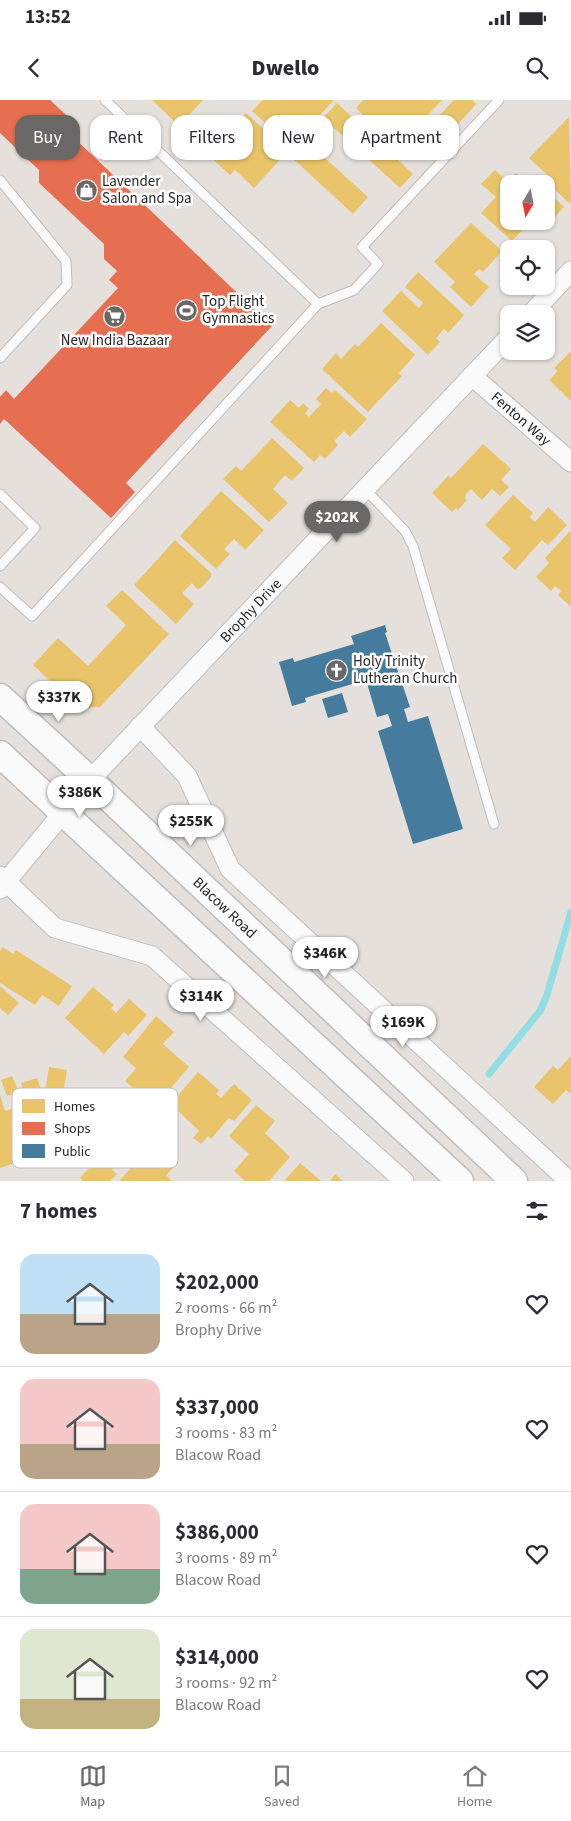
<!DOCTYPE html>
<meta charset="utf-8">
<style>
body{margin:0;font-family:"Source Sans 3",sans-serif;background:#f7f7f7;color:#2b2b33;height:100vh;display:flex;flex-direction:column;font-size:19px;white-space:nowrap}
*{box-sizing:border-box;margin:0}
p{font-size:16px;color:#7c7c81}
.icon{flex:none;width:28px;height:28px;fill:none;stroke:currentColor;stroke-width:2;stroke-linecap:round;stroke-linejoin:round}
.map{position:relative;height:1081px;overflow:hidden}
.sheet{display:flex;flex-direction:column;background:#fff;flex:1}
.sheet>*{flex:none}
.top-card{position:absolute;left:15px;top:15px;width:541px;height:45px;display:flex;gap:10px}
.needle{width:32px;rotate:190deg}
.tools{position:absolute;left:500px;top:75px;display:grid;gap:10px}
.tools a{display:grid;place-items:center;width:55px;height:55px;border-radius:10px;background:#fff;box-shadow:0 1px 4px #0004;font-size:25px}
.price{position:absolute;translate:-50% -42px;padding:0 11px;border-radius:18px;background:#fff;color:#222;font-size:16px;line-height:32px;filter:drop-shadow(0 1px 2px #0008)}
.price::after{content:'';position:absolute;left:50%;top:30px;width:15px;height:11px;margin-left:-8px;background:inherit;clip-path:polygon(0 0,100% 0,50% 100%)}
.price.selected{background:#6a6866;color:#fff}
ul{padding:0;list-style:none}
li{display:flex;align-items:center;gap:15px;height:125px;padding:0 20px}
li+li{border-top:1px solid #e1e1e2}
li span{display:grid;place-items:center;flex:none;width:140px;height:100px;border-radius:15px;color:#555}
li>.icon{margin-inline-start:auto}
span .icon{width:60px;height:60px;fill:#fffc;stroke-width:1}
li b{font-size:21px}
h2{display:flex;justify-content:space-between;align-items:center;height:60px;padding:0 20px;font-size:21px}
.pill{padding:0 18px;border-radius:15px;background:#fff;box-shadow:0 1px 4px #0004;font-size:18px;line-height:45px}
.pill.selected{background:#6a6866;color:#fff}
.status{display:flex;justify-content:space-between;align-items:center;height:35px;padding:0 25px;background:#fff;direction:ltr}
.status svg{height:14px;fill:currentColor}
header{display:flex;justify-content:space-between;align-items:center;height:65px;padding:0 20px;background:#fff;font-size:22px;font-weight:800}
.tab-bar{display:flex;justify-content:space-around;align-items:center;height:70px;border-top:1px solid #e1e1e2;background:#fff;font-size:14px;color:#7c7c81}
.tab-bar a{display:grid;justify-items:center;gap:2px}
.tab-bar .selected{color:#6a6866}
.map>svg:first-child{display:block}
</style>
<div class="status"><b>13:52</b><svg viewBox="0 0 49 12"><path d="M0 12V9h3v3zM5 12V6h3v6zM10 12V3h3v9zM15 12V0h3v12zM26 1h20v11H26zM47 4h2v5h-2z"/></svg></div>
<header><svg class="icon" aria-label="back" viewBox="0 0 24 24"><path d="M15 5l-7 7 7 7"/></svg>Dwello<svg class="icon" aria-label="search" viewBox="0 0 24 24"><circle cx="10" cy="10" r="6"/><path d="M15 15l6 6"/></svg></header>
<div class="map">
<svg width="571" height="1081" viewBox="0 0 571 1081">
<rect width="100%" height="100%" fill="#e5e0dc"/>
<!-- homes -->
<path fill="#e9c46a" d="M152,0H203L179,26Z
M263,0H334L291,46L252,11Z
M363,0H442L402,43L383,25L379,30L356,8Z
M454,0H472L476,4L452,31L437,18Z
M337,3L413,74L400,88L323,18Z
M246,13L288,51L254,88L235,70L230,75L207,54Z
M569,17L571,102L569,103L549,84L553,80L529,58Z
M305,40L368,97L353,114L290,56Z
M495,70L508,82L516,73L527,84H509V121H531L512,141L481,113L496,97L481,84Z
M546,90L564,107L546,127L541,121H546Z
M471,123L502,151L483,172L479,169L474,174L489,187L471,207L450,187L455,182L434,162Z
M418,172L464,215L448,233L444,229L436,238L440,242L428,255L382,211L401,191L419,208L423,203L405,187Z
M381,223L415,255L399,273L402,276L368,312L322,269L336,253L341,259L355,244L358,247Z
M571,251V301L549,280L558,271L554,268Z
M326,288L332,293L335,290L367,319L350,337L344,331L334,341L338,345L325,359L320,355L314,362L270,322L290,300L299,308L303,303L309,309L305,313L309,317L321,304L316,299Z
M272,338L304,368L292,381L285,375L273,389L288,403L269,422L223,379L236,366L241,371Z
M483,344L511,369L501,380L509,387L500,396L492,389L482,400L471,389L466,394L465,399L467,400L458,410L456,408L452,412L432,393L448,376L451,378Z
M221,391L264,430L245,450L234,439L224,449L230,454L216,469L180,436Z
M513,395L533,413L530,417L535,422L548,407L567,425L548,445L542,440L515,470L502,458L511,449L485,425Z
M571,430V507L558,495L561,491L555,486L551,491L536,477L549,463L545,458Z
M175,440L211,473V477L201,488L197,489L192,483L182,493L194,504L176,524L134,485Z
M122,490L169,534L100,607L79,608L33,565L58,538L88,566L126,525L106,506Z
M3,847L13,854L16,850L72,886L59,906L42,895L35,905L0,883V851Z
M0,886L19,903L8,915L0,908Z
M93,887L114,905L111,908L116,913L129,899L147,915L128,936L124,932L104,954L65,918Z
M156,916L174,932L163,944L189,967L151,1011L135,997L139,993L125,981L136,968L123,957Z
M571,956V994L566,990L553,1004L534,987L553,966L558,970Z
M49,967L67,970L63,994L45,991Z
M198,972L219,990L216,994L221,998L234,984L252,1000L234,1021L229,1018L211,1039L208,1036L201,1044L193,1038L199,1031L171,1004Z
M12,976L19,992L7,996L1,980Z
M37,978L55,1032L29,1040L28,1038L15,1042L21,1061L0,1068V995L5,1011L28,1004L21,983Z
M256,1005L275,1021L265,1033L290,1057L269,1081H245L234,1071L249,1054L229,1036Z
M91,1009L102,1020L99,1024L115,1039L120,1034L134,1047L112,1070L117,1074L110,1081H83L80,1078L93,1064L84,1055L81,1058L62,1040Z
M154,1043L174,1062L170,1066L173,1068L166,1075L172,1081H119Z
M300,1063L321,1081H284Z
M335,1074L343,1081H330Z"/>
<!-- shops -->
<path fill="#e76f51" d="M0,0H50L78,26L70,34L272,226L126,383L135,392L111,418L4,319L0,324V297L6,290L14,299L118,188L109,180L117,171L104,159V144L39,83V70L0,33Z"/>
<!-- public -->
<path fill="#457b9d" d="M385,525L387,532L385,533L410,607L404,609L408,622L428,616L463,729L413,744L378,631L392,626L388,614L377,617L366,580L305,598L306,602L292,606L279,562L293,558L294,562L354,544L351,536Z
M342,593L348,612L328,618L322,599Z"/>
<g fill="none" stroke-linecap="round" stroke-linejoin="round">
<!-- stream -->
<path stroke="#92dee4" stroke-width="7" d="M489,974L540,911L547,895L571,812"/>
<defs>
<path id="service" d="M0,80L66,161L67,185L0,258
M318,204L354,190L378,164L362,147L499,0
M365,389L405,431L413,446L494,724
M0,394L35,428L0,466
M0,487L32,516L318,204L105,0"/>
<g id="minor">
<path d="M531,214L571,171"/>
<path id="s1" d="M472,276L571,362"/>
<path d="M140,626L187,676L230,769L569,1081"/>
<path d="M0,776L55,828L152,856L404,1081"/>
<path id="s2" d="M0,789L90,680L509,237"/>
</g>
<g id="secondary">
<path id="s3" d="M0,597L90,680L514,1081"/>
<path d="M0,654L460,1081"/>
</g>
</defs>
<!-- service casing -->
<use href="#service" stroke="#bfbdbe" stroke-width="11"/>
<!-- minor casing -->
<use href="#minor" stroke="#bfbdbe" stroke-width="21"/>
<!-- secondary casing -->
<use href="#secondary" stroke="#bfbdbe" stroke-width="29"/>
<!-- service -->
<use href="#service" stroke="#fbfafa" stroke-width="9"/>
<!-- minor -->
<use href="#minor" stroke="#fbfafa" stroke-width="19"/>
<!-- secondary -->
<use href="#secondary" stroke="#fbfafa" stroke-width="26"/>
</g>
<!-- icons -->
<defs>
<symbol id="shop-disc" viewBox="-11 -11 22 22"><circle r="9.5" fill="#6a6866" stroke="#fff"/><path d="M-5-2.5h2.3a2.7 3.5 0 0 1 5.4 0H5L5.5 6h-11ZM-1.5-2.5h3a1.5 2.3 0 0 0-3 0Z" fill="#fff"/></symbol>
<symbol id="stadium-disc" viewBox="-11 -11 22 22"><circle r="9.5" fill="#6a6866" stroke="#fff"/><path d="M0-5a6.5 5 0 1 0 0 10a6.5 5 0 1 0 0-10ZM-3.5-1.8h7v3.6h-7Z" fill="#fff"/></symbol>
<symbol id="supermarket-disc" viewBox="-11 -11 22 22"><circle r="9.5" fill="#6a6866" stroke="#fff"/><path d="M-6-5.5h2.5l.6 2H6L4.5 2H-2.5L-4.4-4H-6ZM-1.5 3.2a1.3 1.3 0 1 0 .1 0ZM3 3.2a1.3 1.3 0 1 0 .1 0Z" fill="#fff"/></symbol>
<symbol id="church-disc" viewBox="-11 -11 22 22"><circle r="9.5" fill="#6a6866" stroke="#fff"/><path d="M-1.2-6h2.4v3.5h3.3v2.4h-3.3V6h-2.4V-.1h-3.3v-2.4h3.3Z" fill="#fff"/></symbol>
</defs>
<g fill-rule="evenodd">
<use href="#shop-disc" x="74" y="78" width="25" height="25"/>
<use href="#stadium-disc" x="174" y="198" width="25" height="25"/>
<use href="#supermarket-disc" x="102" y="204" width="25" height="25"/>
<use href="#church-disc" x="324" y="558" width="25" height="25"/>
</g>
<g text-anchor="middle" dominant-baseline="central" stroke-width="5" stroke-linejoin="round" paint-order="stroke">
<!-- poi labels -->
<g font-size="15" fill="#272727" stroke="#fff" text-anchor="start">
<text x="102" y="81">Lavender<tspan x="102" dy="17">Salon and Spa</tspan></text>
<text x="202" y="201">Top Flight<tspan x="202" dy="17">Gymnastics</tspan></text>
<text x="115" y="240" text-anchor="middle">New India Bazaar</text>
<text x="353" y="561">Holy Trinity<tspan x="353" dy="17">Lutheran Church</tspan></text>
</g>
<!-- street labels -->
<g font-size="15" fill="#272727" stroke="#fff">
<text stroke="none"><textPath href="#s1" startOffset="65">Fenton Way</textPath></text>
<text stroke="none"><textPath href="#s2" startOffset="375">Brophy Drive</textPath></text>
<text stroke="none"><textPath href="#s3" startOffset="308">Blacow Road</textPath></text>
</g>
</g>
<!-- legend -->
<rect x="12" y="988" width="166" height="80" rx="8" fill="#fff" stroke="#bebebe" stroke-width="1"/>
<rect x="22" y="999" width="23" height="14" fill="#e9c46a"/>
<rect x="22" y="1022" width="23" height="13" fill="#e76f51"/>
<rect x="22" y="1044" width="23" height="14" fill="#457b9d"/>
<g font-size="14" fill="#272727">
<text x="54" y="1011">Homes</text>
<text x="54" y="1033">Shops</text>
<text x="54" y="1056">Public</text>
</g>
</svg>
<div class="tools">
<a><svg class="needle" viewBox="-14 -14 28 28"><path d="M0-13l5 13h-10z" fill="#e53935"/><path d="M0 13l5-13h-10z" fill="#7c7c81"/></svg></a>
<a><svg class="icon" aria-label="locate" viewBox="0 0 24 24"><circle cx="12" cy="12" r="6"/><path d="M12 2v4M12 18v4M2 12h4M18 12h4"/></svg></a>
<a><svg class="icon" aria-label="layers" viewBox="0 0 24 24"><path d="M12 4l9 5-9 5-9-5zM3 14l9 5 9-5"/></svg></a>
</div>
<b class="price selected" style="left:337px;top:443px">$202K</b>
<b class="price" style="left:59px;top:623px">$337K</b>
<b class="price" style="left:80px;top:718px">$386K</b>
<b class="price" style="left:191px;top:747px">$255K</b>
<b class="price" style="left:325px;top:879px">$346K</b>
<b class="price" style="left:201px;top:922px">$314K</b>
<b class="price" style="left:403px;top:948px">$169K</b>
<div class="top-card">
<a class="pill selected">Buy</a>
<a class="pill">Rent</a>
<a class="pill">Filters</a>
<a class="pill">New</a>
<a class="pill">Apartment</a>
</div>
</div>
<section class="sheet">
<h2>7 homes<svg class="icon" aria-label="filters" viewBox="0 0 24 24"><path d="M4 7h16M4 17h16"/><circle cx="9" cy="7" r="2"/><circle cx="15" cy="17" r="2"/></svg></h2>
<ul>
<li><span style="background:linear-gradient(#bfe0f5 60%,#b9a48a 0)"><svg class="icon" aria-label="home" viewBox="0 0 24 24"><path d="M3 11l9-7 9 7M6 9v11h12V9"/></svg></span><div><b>$202,000</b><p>2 rooms · 66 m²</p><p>Brophy Drive</p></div><svg class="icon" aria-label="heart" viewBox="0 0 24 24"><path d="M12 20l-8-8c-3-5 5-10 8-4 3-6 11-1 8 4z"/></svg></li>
<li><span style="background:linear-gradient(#f6c9c9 65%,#b9a48a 0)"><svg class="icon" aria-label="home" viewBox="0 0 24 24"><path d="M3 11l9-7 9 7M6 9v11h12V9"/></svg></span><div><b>$337,000</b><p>3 rooms · 83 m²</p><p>Blacow Road</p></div><svg class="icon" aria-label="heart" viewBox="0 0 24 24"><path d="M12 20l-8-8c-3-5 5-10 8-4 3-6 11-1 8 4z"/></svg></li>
<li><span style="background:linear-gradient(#f6c9c9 65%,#7fa58c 0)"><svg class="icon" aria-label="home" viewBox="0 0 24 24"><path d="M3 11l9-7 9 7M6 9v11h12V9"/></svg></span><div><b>$386,000</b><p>3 rooms · 89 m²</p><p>Blacow Road</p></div><svg class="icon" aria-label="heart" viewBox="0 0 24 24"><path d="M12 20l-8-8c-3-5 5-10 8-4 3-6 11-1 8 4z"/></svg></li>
<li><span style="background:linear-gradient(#dfe7d0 70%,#c2b280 0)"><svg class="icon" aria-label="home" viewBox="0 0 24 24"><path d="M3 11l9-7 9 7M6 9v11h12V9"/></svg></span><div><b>$314,000</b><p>3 rooms · 92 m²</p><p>Blacow Road</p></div><svg class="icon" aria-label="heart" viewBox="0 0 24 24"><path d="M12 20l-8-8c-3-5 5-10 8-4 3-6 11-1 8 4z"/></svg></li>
</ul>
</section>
<nav class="tab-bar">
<a class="selected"><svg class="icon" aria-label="map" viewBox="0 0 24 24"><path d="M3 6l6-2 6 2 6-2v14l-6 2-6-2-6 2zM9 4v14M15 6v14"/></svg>Map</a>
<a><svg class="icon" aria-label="saved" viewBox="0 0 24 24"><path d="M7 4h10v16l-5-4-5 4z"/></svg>Saved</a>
<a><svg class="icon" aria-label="home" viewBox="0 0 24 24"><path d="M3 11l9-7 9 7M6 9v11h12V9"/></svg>Home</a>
</nav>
